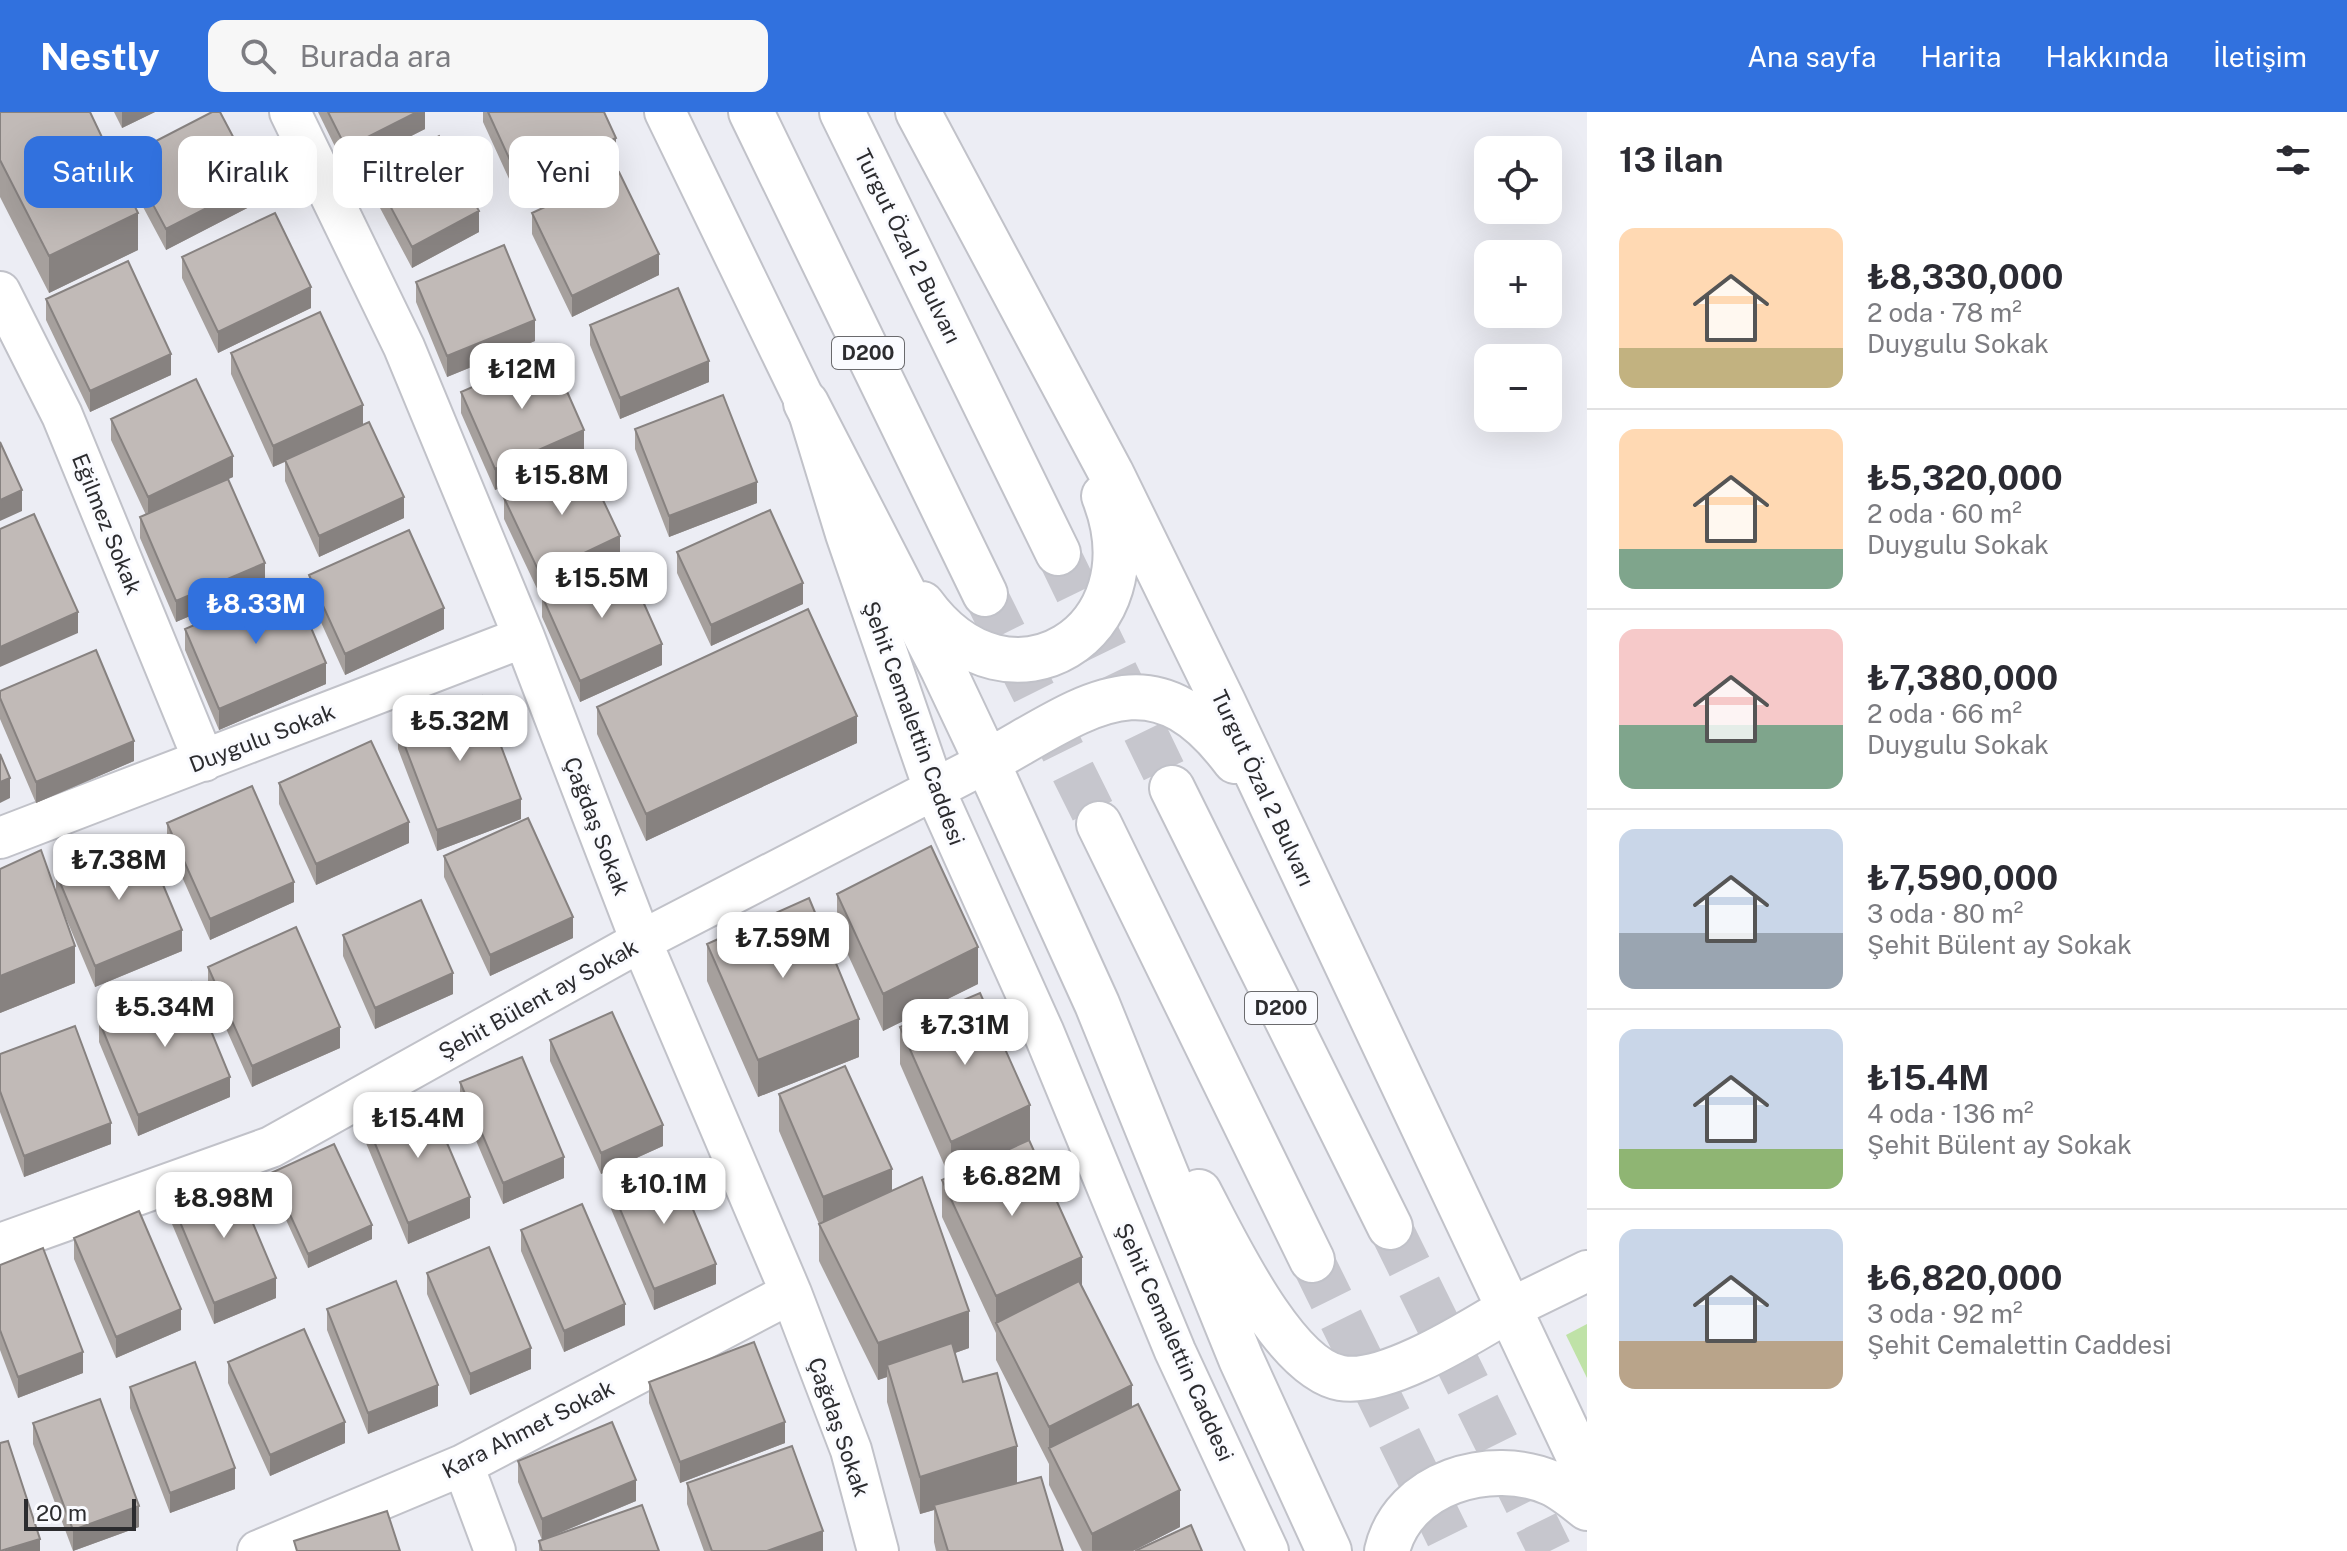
<!DOCTYPE html>
<html lang="tr">
<meta charset="utf-8">
<style>
body{margin:0;font-family:"Public Sans",sans-serif;background:#f7f7f7;color:#2b2b33;height:100vh;display:flex;flex-direction:column;font-size:30px;white-space:nowrap}
*{box-sizing:border-box;margin:0}
p{font-size:26px;color:#7c7c81}
.icon{flex:none;width:44px;height:44px;fill:none;stroke:currentColor;stroke-width:2;stroke-linecap:round;stroke-linejoin:round}
.map{position:relative;flex:1;overflow:hidden}
.side{display:flex;flex-direction:column;background:#fff;width:760px}
.side>*{flex:none}
.hud{position:absolute;left:24px;top:24px;width:760px;height:72px;display:flex;gap:16px}
.buttons{position:absolute;left:1474px;top:24px;display:grid;gap:16px}
.buttons a{display:grid;place-items:center;width:88px;height:88px;border-radius:16px;background:#fff;box-shadow:0 8px 32px #0002;font-size:40px}
.scale{position:absolute;left:24px;bottom:20px;width:112px;box-sizing:border-box;padding-left:8px;border:4px solid #2c2c2f;border-top:0;font-size:22px;line-height:28px;white-space:nowrap;color:#2c2c2f;-webkit-text-stroke:6px #fafbff;paint-order:stroke}
.price{position:absolute;translate:-50% -68px;padding:0 18px;border-radius:16px;background:#fff;color:#222;font-size:26px;line-height:52px;filter:drop-shadow(0 2px 4px #0008)}
.price::after{content:'';position:absolute;left:50%;top:48px;width:24px;height:18px;margin-left:-12px;background:inherit;clip-path:polygon(0 0,100% 0,50% 100%)}
.price.selected{background:#3171de;color:#fff}
ul{padding:0;list-style:none}
li{display:flex;align-items:center;gap:24px;height:200px;padding:0 32px}
li+li{border-top:2px solid #e1e1e2}
li span{display:grid;place-items:center;flex:none;width:224px;height:160px;border-radius:16px;color:#555}
li>.icon{margin-inline-start:auto}
span .icon{width:96px;height:96px;fill:#fffc;stroke-width:1}
li b{font-size:34px}
h2{display:flex;justify-content:space-between;align-items:center;height:96px;padding:0 32px;font-size:34px}
.chip{padding:0 28px;border-radius:16px;background:#fff;box-shadow:0 8px 32px #0002;font-size:28px;line-height:72px}
.chip.selected{background:#3171de;color:#fff}
header{display:flex;align-items:center;gap:48px;box-sizing:border-box;height:112px;padding:0 40px;background:#3171de;color:#fff}
header strong{font-size:38px}
nav{display:flex;gap:44px;margin-inline-start:auto;font-size:28px}
.search{width:560px;height:72px;background:#f7f7f7;display:flex;align-items:center;gap:20px;box-sizing:border-box;padding:0 28px;border-radius:16px;color:#7c7c81;font-size:30px}
main{display:flex;flex:1;min-height:0}
.map>svg:first-child{display:block}
</style>
<header>
<strong>Nestly</strong>
<div class="search"><svg class="icon" aria-label="search" viewBox="0 0 24 24"><circle cx="10" cy="10" r="6"/><path d="M15 15l6 6"/></svg>Burada ara</div>
<nav><a>Ana sayfa</a><a>Harita</a><a>Hakkında</a><a>İletişim</a></nav>
</header>
<main>
<div class="map">
<svg width="1587" height="1439" viewBox="0 0 1587 1439">
<rect width="100%" height="100%" fill="#ecedf4"/>
<!-- green -->
<path fill="#bfe2a7" d="M1587,1212V1266L1566,1223Z"/>
<g fill="none" stroke-linecap="round" stroke-linejoin="round">
<!-- highway-tunnel -->
<path stroke="#c6c6cd" stroke-width="44" stroke-dasharray="44 22" stroke-linecap="butt" d="M1058,441L1172,676
M985,482L1099,712
M1390,1115L1550,1439
M1312,1148L1455,1439"/>
<defs>
<path id="minor" d="M290,0L404,235L524,525L641,829L791,1181L851,1338L878,1439
M665,0L806,291L846,422L934,677L1043,919L1175,1239L1268,1439
M0,180L62,303L204,649
M0,726L524,525
M0,1132L271,1035L641,829L987,650
M1509,1197L1587,1159
M463,1353L495,1439
M258,1439L463,1353L791,1181"/>
<path id="highway" d="M751,0L985,482
M842,0L1058,441
M918,0L1111,361L1223,590L1587,1362
M806,291L943,557L987,650L1097,892L1241,1247L1329,1439
M922,492C1009,612 1158,521 1104,384
M987,650C1084,597 1151,536 1235,649
M1172,676L1390,1115
M1099,712L1312,1148
M1199,1080C1225,1129 1284,1256 1341,1266C1386,1274 1470,1220 1509,1197
M1387,1439C1403,1370 1491,1345 1551,1371C1564,1377 1576,1387 1587,1396"/>
</defs>
<!-- minor casing -->
<use href="#minor" stroke="#c1c2c9" stroke-width="44"/>
<!-- highway casing -->
<use href="#highway" stroke="#c1c2c9" stroke-width="48"/>
<!-- minor -->
<use href="#minor" stroke="#fff" stroke-width="40"/>
<!-- highway -->
<use href="#highway" stroke="#fff" stroke-width="44"/>
</g>
<!-- wall -->
<path fill="#a6a09d" d="M0,0L138,138L49,181L0,85Z
M114,0H155L122,16Z
M318,0H425V17L346,57Z
M483,0H604L616,47L520,91L483,10Z
M127,44L257,91L166,138L127,65Z
M372,60L479,120L412,156L372,81Z
M532,101L659,163L572,205L532,122Z
M182,145L311,196L218,241L182,166Z
M416,170L535,229L447,265L416,190Z
M46,187L171,263L90,300L46,208Z
M590,213L709,270L620,307L590,233Z
M231,241L363,313L404,406L319,445L285,369V350L273,355L231,262Z
M461,280L584,339L495,378L461,301Z
M111,307L233,365L228,367L265,472L176,510L140,426V405L146,403L111,328Z
M635,317L757,391L669,425L635,337Z
M504,386L620,445L540,483L504,407Z
M677,440L803,492L711,534L677,461Z
M309,463L444,517L345,563L309,484Z
M542,484L662,553L580,590L542,505Z
M185,517L326,572L219,618L185,538Z
M0,579L134,649L36,691L0,607Z
M597,595L857,631L646,729L597,622Z
M398,616L521,707L437,739L398,637Z
M279,671L409,731L316,773L279,692Z
M167,711L294,790L210,828L167,731Z
M444,744L573,826L490,864L444,765Z
M0,757L56,780V761L182,839L95,875L60,792L75,871L0,901Z
M837,782L978,872L883,919L837,819Z
M343,823L453,882L375,917L343,844Z
M707,832L859,945L758,985L707,869Z
M208,855L340,936L252,975L208,876Z
M99,909L230,985L138,1024L99,930Z
M900,915L1030,1030L1082,1176L1180,1415L1133,1439H1082L1049,1373V1352L996,1248V1221L942,1105V1068L949,1064L900,952Z
M550,928L663,1034L601,1062L550,949Z
M0,942L111,1032L24,1065L0,1000Z
M460,970L564,1066L503,1092L460,991Z
M779,982L892,1079L969,1236L955,1241L963,1270L1017,1371L1063,1439H936L934,1430V1398L920,1402L887,1290V1265L878,1268L819,1149V1112L779,1019Z
M366,1010L470,1106L408,1132L366,1031Z
M271,1061L372,1127L308,1156L271,1075Z
M611,1076L716,1172L654,1198L611,1097Z
M172,1091L276,1186L214,1212L172,1112Z
M521,1118L625,1213L564,1240L521,1139Z
M74,1126L181,1218L116,1246L74,1147Z
M0,1153L83,1261L18,1286L0,1238Z
M427,1161L531,1257L470,1283L427,1182Z
M327,1197L438,1294L368,1322L327,1218Z
M228,1250L345,1331L270,1364L228,1271Z
M649,1270L785,1331L680,1371L649,1291Z
M130,1275L235,1377L170,1401L130,1296Z
M33,1311L139,1415L73,1439L33,1332Z
M518,1349L636,1389L555,1423L659,1439H539V1429L542,1428L518,1370Z
M687,1371L823,1439H704L687,1392Z"/>
<!-- shaded-wall -->
<path fill="#878280" d="M122,0H155L122,16Z
M417,0H425V17L346,57V36Z
M616,26V47L520,91V70Z
M257,70V91L166,138V117Z
M479,99V120L412,156V135Z
M138,101V138L49,181V144Z
M659,142V163L572,205V184Z
M311,175V196L218,241V220Z
M535,208V229L447,265V244Z
M171,242V263L90,300V279Z
M709,249V270L620,307V286Z
M363,293V314L273,355V334Z
M584,318V339L495,378V357Z
M233,344V365L148,405V385Z
M757,370V391L669,425V404Z
M22,378V399L0,409V388Z
M404,385V406L319,445V424Z
M620,424V445L540,483V462Z
M265,451V472L176,510V489Z
M803,471V492L711,534V513Z
M444,496V517L345,563V542Z
M78,500V521L0,555V535Z
M662,532V553L580,590V569Z
M326,551V572L219,618V597Z
M857,604V631L646,729V702Z
M134,629V649L36,691V670Z
M10,666V686L0,691V670Z
M521,687V707L437,739V718Z
M409,710V731L316,773V752Z
M294,770V790L210,828V807Z
M573,805V826L490,864V843Z
M182,818V839L95,875V854Z
M75,834V871L0,901V864Z
M978,835V872L883,919V882Z
M453,861V882L375,917V896Z
M859,907V945L758,985V948Z
M340,915V936L252,975V954Z
M230,965V985L138,1024V1003Z
M1030,993V1031L951,1067V1030Z
M111,1011V1032L24,1065V1044Z
M663,1013V1034L601,1062V1041Z
M564,1045V1066L503,1092V1071Z
M892,1057V1094L823,1122V1085Z
M470,1085V1106L408,1132V1111Z
M372,1113V1127L308,1156V1142Z
M1082,1145V1182L996,1211V1221V1184Z
M716,1152V1172L654,1198V1177Z
M276,1166V1186L214,1212V1191Z
M625,1192V1213L564,1240V1219Z
M181,1197V1218L116,1246V1225Z
M969,1199V1236L891,1264L887,1253V1265L878,1268V1231Z
M531,1236V1257L470,1283V1262Z
M83,1240V1261L18,1286V1265Z
M438,1273V1294L368,1322V1301Z
M1132,1273V1310L1049,1336V1352V1315Z
M345,1310V1331L270,1364V1343Z
M785,1310V1331L680,1371V1350Z
M1017,1334V1371L934,1393V1398L920,1402V1365Z
M235,1356V1377L170,1401V1381Z
M636,1368V1389L542,1428V1407Z
M1180,1378V1415L1133,1439H1092V1422Z
M139,1394V1415L73,1439V1418Z
M823,1419V1439H767Z
M40,1427V1439H2Z"/>
<!-- building -->
<path fill="#c1bab7" stroke="#878280" stroke-width="2" d="M0,0H90L138,101L49,144L0,48Z
M212,0H220L257,70L166,117L127,44Z
M328,0H417L346,36Z
M488,0H604L616,26L520,70Z
M439,24L479,99L412,135L372,60Z
M619,60L659,142L572,184L532,101Z
M275,101L311,175L218,220L182,145Z
M504,133L535,208L447,244L416,170Z
M128,149L171,242L90,279L46,187Z
M678,176L709,249L620,286L590,213Z
M320,200L363,293L273,334L231,241Z
M550,241L584,318L495,357L461,280Z
M196,267L233,344L148,385L111,307Z
M723,283L757,370L669,404L635,317Z
M369,310L404,385L319,424L285,348Z
M0,330L22,378L0,388Z
M584,348L620,424L540,462L504,386Z
M228,367L265,451L176,489L140,405Z
M770,398L803,471L711,513L677,440Z
M34,402L78,500L0,535V417Z
M409,418L444,496L345,542L309,463Z
M624,447L662,532L580,569L542,484Z
M292,471L326,551L219,597L185,517Z
M808,497L857,604L646,702L597,595Z
M96,538L134,629L36,670L0,586V579Z
M482,584L521,687L437,718L398,616Z
M371,629L409,710L316,752L279,671Z
M0,642L10,666L0,670Z
M252,674L294,770L210,807L167,711Z
M528,706L573,805L490,843L444,744Z
M143,725L182,818L95,854L56,761Z
M931,734L978,835L883,882L837,782Z
M41,738L75,834L0,864V757Z
M809,786L859,907L758,948L707,832Z
M421,788L453,861L375,896L343,823Z
M296,815L340,915L252,954L208,855Z
M191,870L230,965L138,1003L99,909Z
M980,881L1030,993L951,1030L900,915Z
M612,900L663,1013L601,1041L550,928Z
M75,914L111,1011L24,1044L0,979V942Z
M522,945L564,1045L503,1071L460,970Z
M845,954L892,1057L823,1085L779,982Z
M427,984L470,1085L408,1111L366,1010Z
M1029,1028L1082,1145L996,1184L942,1068Z
M334,1032L372,1113L308,1142L271,1061Z
M673,1050L716,1152L654,1177L611,1076Z
M233,1064L276,1166L214,1191L172,1091Z
M922,1065L969,1199L878,1231L819,1112Z
M582,1092L625,1192L564,1219L521,1118Z
M139,1099L181,1197L116,1225L74,1126Z
M489,1135L531,1236L470,1262L427,1161Z
M43,1136L83,1240L18,1265L0,1218V1153Z
M396,1169L438,1273L368,1301L327,1197Z
M1079,1169L1132,1273L1049,1315L996,1211Z
M304,1217L345,1310L270,1343L228,1250Z
M754,1230L785,1310L680,1350L649,1270Z
M952,1231L963,1270L997,1261L1017,1334L920,1365L887,1253Z
M195,1250L235,1356L170,1381L130,1275Z
M100,1287L139,1394L73,1418L33,1311Z
M1138,1292L1180,1378L1092,1422L1049,1336Z
M612,1310L636,1368L542,1407L518,1349Z
M8,1329L40,1427L0,1439V1331Z
M792,1334L823,1419L767,1439H712L687,1371Z
M1041,1365L1063,1439H948L934,1393Z
M642,1393L659,1439H542L539,1429Z
M387,1399L400,1439H297L294,1429Z
M1191,1413L1202,1439H1135Z"/>
<g text-anchor="middle" dominant-baseline="central" stroke-width="6" stroke-linejoin="round" paint-order="stroke">
<!-- shield labels -->
<g fill="#fafbff" stroke="#6a6a6d" stroke-width="2">
<rect x="832" y="225" width="72" height="32" rx="6"/>
<rect x="1245" y="880" width="72" height="32" rx="6"/>
</g>
<g font-size="20" font-weight="bold" fill="#2c2c2f">
<text x="868" y="241">D200</text>
<text x="1281" y="896">D200</text>
</g>
<!-- street labels -->
<g font-size="22" fill="#2c2c2f" stroke="#fafbff">
<text transform="translate(908 134) rotate(64)">Turgut Özal 2 Bulvarı</text>
<text transform="translate(107 412) rotate(68)">Eğilmez Sokak</text>
<text transform="translate(914 611) rotate(70)">Şehit Cemalettin Caddesi</text>
<text transform="translate(262 626) rotate(-21)">Duygulu Sokak</text>
<text transform="translate(1263 676) rotate(65)">Turgut Özal 2 Bulvarı</text>
<text transform="translate(597 714) rotate(69)">Çağdaş Sokak</text>
<text transform="translate(538 887) rotate(-29)">Şehit Bülent ay Sokak</text>
<text transform="translate(1175 1230) rotate(66)">Şehit Cemalettin Caddesi</text>
<text transform="translate(839 1315) rotate(71)">Çağdaş Sokak</text>
<text transform="translate(528 1317) rotate(-27)">Kara Ahmet Sokak</text>
</g>
</g>
</svg>
<div class="buttons">
<a><svg class="icon" aria-label="locate" viewBox="0 0 24 24"><circle cx="12" cy="12" r="6"/><path d="M12 2v4M12 18v4M2 12h4M18 12h4"/></svg></a>
<a>+</a>
<a>−</a>
</div>
<div class="scale">20 m</div>
<b class="price" style="left:522px;top:299px">₺12M</b>
<b class="price" style="left:562px;top:405px">₺15.8M</b>
<b class="price" style="left:602px;top:508px">₺15.5M</b>
<b class="price selected" style="left:256px;top:534px">₺8.33M</b>
<b class="price" style="left:460px;top:651px">₺5.32M</b>
<b class="price" style="left:119px;top:790px">₺7.38M</b>
<b class="price" style="left:783px;top:868px">₺7.59M</b>
<b class="price" style="left:165px;top:937px">₺5.34M</b>
<b class="price" style="left:965px;top:955px">₺7.31M</b>
<b class="price" style="left:418px;top:1048px">₺15.4M</b>
<b class="price" style="left:1012px;top:1106px">₺6.82M</b>
<b class="price" style="left:664px;top:1114px">₺10.1M</b>
<b class="price" style="left:224px;top:1128px">₺8.98M</b>
<div class="hud">
<a class="chip selected">Satılık</a>
<a class="chip">Kiralık</a>
<a class="chip">Filtreler</a>
<a class="chip">Yeni</a>
</div>
</div>
<section class="side">
<h2>13 ilan<svg class="icon" aria-label="filters" viewBox="0 0 24 24"><path d="M4 7h16M4 17h16"/><circle cx="9" cy="7" r="2"/><circle cx="15" cy="17" r="2"/></svg></h2>
<ul>
<li><span style="background:linear-gradient(#ffd9b3 75%,#c2b280 0)"><svg class="icon" aria-label="home" viewBox="0 0 24 24"><path d="M3 11l9-7 9 7M6 9v11h12V9"/></svg></span><div><b>₺8,330,000</b><p>2 oda · 78 m²</p><p>Duygulu Sokak</p></div></li>
<li><span style="background:linear-gradient(#ffd9b3 75%,#7fa58c 0)"><svg class="icon" aria-label="home" viewBox="0 0 24 24"><path d="M3 11l9-7 9 7M6 9v11h12V9"/></svg></span><div><b>₺5,320,000</b><p>2 oda · 60 m²</p><p>Duygulu Sokak</p></div></li>
<li><span style="background:linear-gradient(#f6c9c9 60%,#7fa58c 0)"><svg class="icon" aria-label="home" viewBox="0 0 24 24"><path d="M3 11l9-7 9 7M6 9v11h12V9"/></svg></span><div><b>₺7,380,000</b><p>2 oda · 66 m²</p><p>Duygulu Sokak</p></div></li>
<li><span style="background:linear-gradient(#c9d6e8 65%,#9aa5b1 0)"><svg class="icon" aria-label="home" viewBox="0 0 24 24"><path d="M3 11l9-7 9 7M6 9v11h12V9"/></svg></span><div><b>₺7,590,000</b><p>3 oda · 80 m²</p><p>Şehit Bülent ay Sokak</p></div></li>
<li><span style="background:linear-gradient(#c9d6e8 75%,#8fb573 0)"><svg class="icon" aria-label="home" viewBox="0 0 24 24"><path d="M3 11l9-7 9 7M6 9v11h12V9"/></svg></span><div><b>₺15.4M</b><p>4 oda · 136 m²</p><p>Şehit Bülent ay Sokak</p></div></li>
<li><span style="background:linear-gradient(#c9d6e8 70%,#b9a48a 0)"><svg class="icon" aria-label="home" viewBox="0 0 24 24"><path d="M3 11l9-7 9 7M6 9v11h12V9"/></svg></span><div><b>₺6,820,000</b><p>3 oda · 92 m²</p><p>Şehit Cemalettin Caddesi</p></div></li>
</ul>
</section>
</main>
